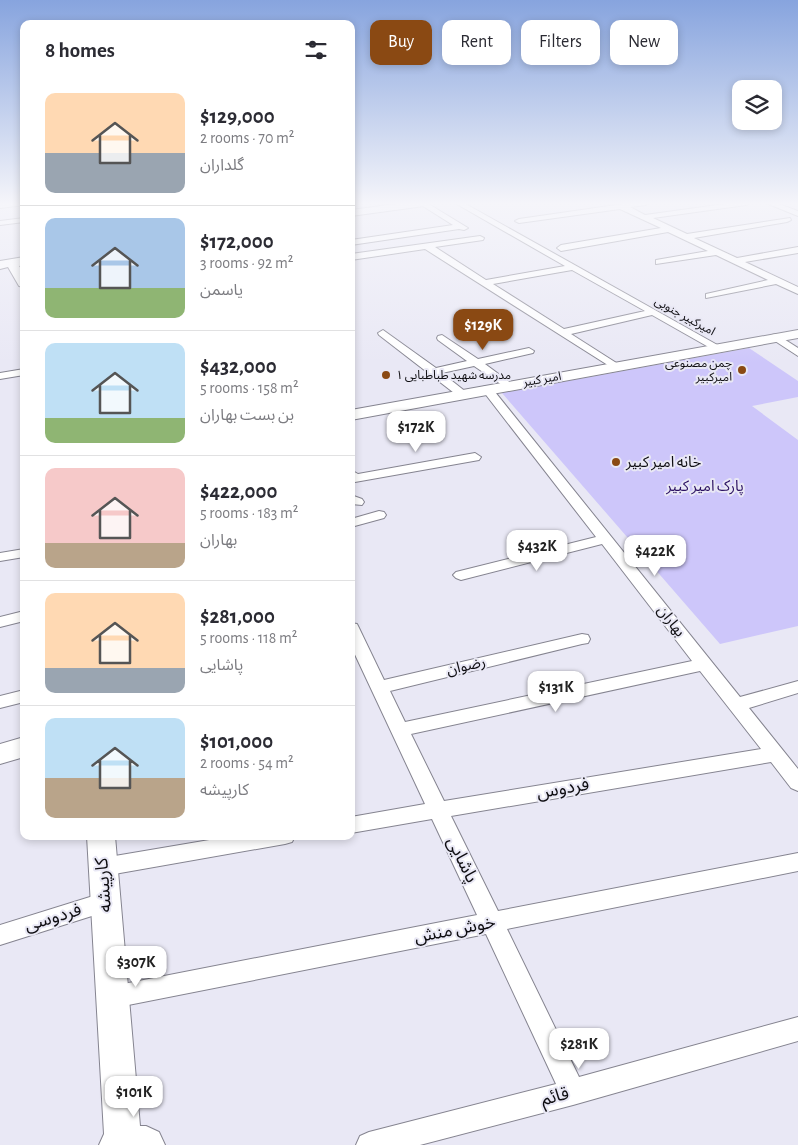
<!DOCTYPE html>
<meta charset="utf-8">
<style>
body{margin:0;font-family:"Alegreya Sans","Noto Sans Arabic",sans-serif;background:#f7f7f7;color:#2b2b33;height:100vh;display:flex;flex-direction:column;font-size:19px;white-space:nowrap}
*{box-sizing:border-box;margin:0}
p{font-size:16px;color:#7c7c81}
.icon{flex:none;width:28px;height:28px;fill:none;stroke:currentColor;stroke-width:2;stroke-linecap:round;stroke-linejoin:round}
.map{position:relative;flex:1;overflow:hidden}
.side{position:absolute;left:20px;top:20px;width:335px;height:820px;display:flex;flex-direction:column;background:#fff;border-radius:10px;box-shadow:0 2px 8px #0003}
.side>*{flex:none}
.guide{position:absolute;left:370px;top:20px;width:352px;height:45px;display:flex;gap:10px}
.fabs{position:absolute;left:732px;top:80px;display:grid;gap:10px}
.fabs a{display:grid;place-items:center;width:50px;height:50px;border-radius:10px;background:#fff;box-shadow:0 2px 8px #0003;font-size:25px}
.price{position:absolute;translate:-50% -42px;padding:0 11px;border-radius:10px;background:#fff;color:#222;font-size:16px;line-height:32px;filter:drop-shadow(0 1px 2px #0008)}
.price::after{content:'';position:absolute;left:50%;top:30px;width:15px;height:11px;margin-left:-8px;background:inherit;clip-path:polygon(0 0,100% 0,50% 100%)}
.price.on{background:#8a4913;color:#fff}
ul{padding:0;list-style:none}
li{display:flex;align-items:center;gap:15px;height:125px;padding:0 25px}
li+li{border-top:1px solid #e1e1e2}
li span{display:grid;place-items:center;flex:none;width:140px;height:100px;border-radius:10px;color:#555}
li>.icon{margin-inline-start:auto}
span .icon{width:60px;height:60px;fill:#fffc;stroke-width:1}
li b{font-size:21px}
h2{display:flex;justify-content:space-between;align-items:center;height:60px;padding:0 25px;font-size:21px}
.pill{padding:0 18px;border-radius:10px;background:#fff;box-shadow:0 2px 8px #0003;font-size:18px;line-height:45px}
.pill.on{background:#8a4913;color:#fff}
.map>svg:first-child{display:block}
</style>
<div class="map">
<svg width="798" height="1145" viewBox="0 0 798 1145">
<rect width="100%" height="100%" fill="#e9e8f5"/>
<!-- green -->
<path fill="#cdc6fa" d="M749,348L798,381V397L752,406L798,440V626L720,644L502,393Z"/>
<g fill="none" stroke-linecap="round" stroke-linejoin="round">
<defs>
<path id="street" d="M24,203V205L0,208V204Z
M418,203H427L468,228L464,230L459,229L351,245V240L453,225Z
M455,203H464L721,347L720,349H712L652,315L571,334L618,364L619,366L614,369L425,249L351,260V254L480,236L484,238L483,240L435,247L486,280L565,266ZM572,270L645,311L564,329L493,284Z
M630,203H647L646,205L630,207L645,215L732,203H750L746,205L653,218L687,234L790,218L791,220L787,222L694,238L737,258L798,247V253L745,262L798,287V294L776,284L706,298V294L768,280L716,255L656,264V260L708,251L668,232L561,251L557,248L561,245L661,228L620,209L519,223L515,221L519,219Z
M766,203H776L798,211V216Z
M24,218V222L0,225V221Z
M383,330L436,368L467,361L438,340L437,338L438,336L442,335L478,359L529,348L534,351L533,353L485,364L512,384L514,386L508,389L474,366L442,373L466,392L468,394L466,396H458L379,335L378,333Z
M776,334L798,348V356L772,339V335Z
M24,369V375L0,379V373Z
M487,386L491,387L740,697L798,681V693L749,708L798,769V791L791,788L771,762L451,816L498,911L798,853V871L507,929L579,1077L798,1017V1041L573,1105L420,1145H356L360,1136L369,1132L556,1084L486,934L113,1008L105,1005L101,997L105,989L113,986L477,915L432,819L351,833V817L425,804L351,646V623L357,624L359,628L384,680L582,634L588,635L590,639L588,643L582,644L390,691L405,722L692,661L602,544L461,580L456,578L453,575L456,572L596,537L483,391L481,389L483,387ZM700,671L761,749L444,801L411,734Z
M475,453L481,457L479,460L355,482L351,481V470L358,474Z
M351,495L362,499L364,502L362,505L351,504Z
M379,511L384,512L386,515L384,518L351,527V519Z
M24,549V557L0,561V553Z
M24,611V621L0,627V617Z
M24,690V702L0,708V696Z
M233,836H295L292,842L285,844L103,876L96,873L93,867L96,861L103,858Z
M106,892L114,895L117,902L114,909L0,945V925Z"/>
<path id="secondary" d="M403,203H429L424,206L351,216V210Z
M24,257V265L19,266L24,273V287L19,286L8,267L0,269V261Z
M798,330V338L351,420V410Z
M24,737V757L0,764V744Z
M87,836H115L140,1126H146L159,1132L165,1145H99L104,1134Z"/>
</defs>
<!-- street casing -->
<use href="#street" stroke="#858490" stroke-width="2"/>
<!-- secondary casing -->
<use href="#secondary" stroke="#858490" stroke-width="2"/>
<!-- street -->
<use href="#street" fill="#fff" fill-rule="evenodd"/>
<!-- secondary -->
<use href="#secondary" fill="#fff" fill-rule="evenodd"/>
</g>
<!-- sky -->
<linearGradient id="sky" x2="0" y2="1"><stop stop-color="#87a4de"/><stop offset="0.56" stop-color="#f5f5fa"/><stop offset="1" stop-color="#f5f5fa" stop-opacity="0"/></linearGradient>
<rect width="798" height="363" fill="url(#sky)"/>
<!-- markers -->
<g fill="#8a4913" stroke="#e9e8f5" stroke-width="2">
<circle cx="742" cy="370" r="5"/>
<circle cx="386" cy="375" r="5"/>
<circle cx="616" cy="462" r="5"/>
</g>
<g text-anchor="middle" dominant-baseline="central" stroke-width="4" stroke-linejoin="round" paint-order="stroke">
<!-- far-street labels -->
<g font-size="12" fill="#0e0d11" stroke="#e9e8f5">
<text transform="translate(685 316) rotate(29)">امیرکبیر جنوبی</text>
<text transform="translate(542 379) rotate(-10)">امیر کبیر</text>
</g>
<!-- far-poi labels -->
<g font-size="12" fill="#0e0d11" stroke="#e9e8f5" text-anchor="end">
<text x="732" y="363">چمن مصنوعی<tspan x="732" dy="14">امیرکبیر</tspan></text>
<text x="396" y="375" text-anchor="start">مدرسه شهید طباطبایی ۱</text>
</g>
<!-- poi labels -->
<g font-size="15" fill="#0e0d11" stroke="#e9e8f5" text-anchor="start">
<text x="626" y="462">خانه امیر کبیر</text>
</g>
<!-- park labels -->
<g font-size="15" fill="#2c1262" stroke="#e9e8f5">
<text x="705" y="486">پارک امیر کبیر</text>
</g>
<!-- street labels -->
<g font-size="15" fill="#0e0d11" stroke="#e9e8f5">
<text transform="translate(671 621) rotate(52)">بهاران</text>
<text transform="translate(466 666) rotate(-13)">رضوان</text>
</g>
<!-- near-street labels -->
<g font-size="18" fill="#0e0d11" stroke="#e9e8f5">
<text transform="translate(563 789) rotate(-10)">فردوس</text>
<text transform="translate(462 860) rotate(64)">پاشایی</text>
<text transform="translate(104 885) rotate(-94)">کارپیشه</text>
<text transform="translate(53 918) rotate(-17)">فردوسی</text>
<text transform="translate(455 930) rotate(-11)">خوش منش</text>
<text transform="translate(555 1097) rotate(-15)">قائم</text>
</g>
</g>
</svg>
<div class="fabs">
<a><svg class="icon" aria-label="layers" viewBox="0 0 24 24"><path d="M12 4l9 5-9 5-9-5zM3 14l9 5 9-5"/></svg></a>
</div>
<b class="price on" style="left:483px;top:351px">$129K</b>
<b class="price" style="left:416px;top:453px">$172K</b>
<b class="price" style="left:537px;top:572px">$432K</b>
<b class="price" style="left:655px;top:577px">$422K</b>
<b class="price" style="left:556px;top:713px">$131K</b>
<b class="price" style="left:136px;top:988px">$307K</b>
<b class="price" style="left:579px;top:1070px">$281K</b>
<b class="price" style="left:134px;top:1118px">$101K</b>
<div class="guide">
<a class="pill on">Buy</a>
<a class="pill">Rent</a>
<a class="pill">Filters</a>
<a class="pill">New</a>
</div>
<section class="side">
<h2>8 homes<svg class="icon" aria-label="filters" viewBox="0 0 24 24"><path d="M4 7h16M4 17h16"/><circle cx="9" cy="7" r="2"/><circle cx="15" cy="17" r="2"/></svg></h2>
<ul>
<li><span style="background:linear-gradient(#ffd9b3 60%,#9aa5b1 0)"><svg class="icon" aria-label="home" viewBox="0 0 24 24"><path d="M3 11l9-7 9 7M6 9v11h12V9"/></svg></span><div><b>$129,000</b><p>2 rooms · 70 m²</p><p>گلداران</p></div></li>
<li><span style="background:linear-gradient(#a9c7e8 70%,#8fb573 0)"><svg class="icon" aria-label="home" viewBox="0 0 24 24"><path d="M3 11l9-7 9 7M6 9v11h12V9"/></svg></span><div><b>$172,000</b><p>3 rooms · 92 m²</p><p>یاسمن</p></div></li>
<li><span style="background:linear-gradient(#bfe0f5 75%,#8fb573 0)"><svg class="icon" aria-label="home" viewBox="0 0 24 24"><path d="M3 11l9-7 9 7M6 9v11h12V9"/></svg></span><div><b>$432,000</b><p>5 rooms · 158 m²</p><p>بن بست بهاران</p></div></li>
<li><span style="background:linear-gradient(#f6c9c9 75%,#b9a48a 0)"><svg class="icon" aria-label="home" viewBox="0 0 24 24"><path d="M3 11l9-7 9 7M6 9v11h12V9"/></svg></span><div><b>$422,000</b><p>5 rooms · 183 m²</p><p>بهاران</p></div></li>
<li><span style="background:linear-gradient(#ffd9b3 75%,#9aa5b1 0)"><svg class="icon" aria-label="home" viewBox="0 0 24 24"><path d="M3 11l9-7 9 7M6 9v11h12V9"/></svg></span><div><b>$281,000</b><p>5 rooms · 118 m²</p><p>پاشایی</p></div></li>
<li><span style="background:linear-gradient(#bfe0f5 60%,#b9a48a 0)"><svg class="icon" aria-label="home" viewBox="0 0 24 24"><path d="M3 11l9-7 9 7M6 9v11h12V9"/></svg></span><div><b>$101,000</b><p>2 rooms · 54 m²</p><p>کارپیشه</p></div></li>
</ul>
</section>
</div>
